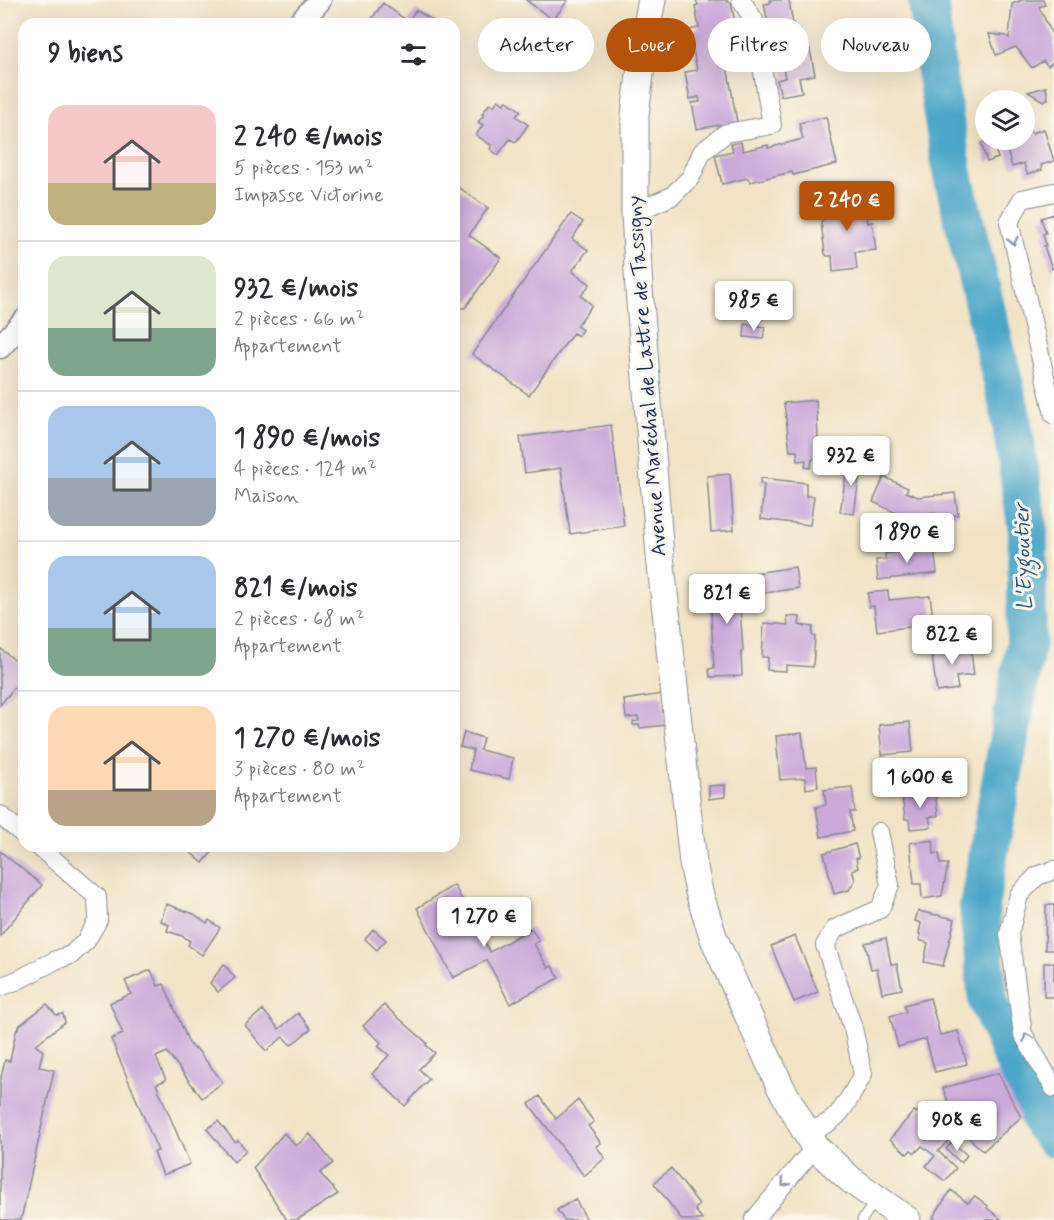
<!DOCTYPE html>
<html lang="fr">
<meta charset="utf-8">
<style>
body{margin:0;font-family:Mynerve,sans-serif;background:#f7f7f7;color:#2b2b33;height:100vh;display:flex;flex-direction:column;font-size:22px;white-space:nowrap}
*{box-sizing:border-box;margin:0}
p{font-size:20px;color:#7c7c81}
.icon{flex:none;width:33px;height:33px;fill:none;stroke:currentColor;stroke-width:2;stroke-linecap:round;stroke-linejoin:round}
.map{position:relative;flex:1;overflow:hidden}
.panel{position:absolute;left:18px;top:18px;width:442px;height:834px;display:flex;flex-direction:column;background:#fff;border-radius:18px;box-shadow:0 6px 24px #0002}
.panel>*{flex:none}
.top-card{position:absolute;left:478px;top:18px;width:484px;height:54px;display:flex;gap:12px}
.controls{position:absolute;left:975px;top:90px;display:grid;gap:12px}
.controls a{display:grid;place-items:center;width:60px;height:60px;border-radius:50%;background:#fff;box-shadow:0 6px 24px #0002;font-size:30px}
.price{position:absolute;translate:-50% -51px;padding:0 14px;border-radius:6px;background:#fff;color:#222;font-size:20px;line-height:39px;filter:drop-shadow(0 2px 3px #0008)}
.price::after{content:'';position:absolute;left:50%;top:36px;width:18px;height:14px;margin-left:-9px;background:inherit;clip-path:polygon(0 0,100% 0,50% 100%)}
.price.selected{background:#b45309;color:#fff}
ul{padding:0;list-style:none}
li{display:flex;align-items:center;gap:18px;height:150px;padding:0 30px}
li+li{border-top:2px solid #e1e1e2}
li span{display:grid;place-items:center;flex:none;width:168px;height:120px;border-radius:18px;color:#555}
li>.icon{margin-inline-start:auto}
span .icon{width:72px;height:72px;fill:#fffc;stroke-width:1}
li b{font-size:26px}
h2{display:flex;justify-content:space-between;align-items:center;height:72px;padding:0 30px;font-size:26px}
.chip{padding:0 21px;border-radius:27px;background:#fff;box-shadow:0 6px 24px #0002;font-size:21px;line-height:54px}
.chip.selected{background:#b45309;color:#fff}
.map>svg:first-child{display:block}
</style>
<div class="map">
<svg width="1054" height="1220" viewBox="0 0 1054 1220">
<rect width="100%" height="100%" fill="#fbf7ec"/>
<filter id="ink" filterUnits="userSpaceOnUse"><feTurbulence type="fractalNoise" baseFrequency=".0167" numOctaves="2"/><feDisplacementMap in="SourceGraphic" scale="12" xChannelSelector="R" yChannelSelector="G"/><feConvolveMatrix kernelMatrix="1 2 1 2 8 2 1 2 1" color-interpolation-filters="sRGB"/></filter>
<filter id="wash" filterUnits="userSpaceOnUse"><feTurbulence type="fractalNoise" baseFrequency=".008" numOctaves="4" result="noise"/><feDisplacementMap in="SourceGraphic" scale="24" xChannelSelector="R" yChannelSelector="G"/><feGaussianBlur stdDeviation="1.35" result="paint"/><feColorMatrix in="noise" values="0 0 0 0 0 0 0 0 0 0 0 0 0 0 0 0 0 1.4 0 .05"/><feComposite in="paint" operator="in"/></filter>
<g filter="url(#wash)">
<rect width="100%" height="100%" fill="#f2e3c6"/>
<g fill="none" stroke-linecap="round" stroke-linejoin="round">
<!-- river -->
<path stroke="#4ba6c9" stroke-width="40" d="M928,0L936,71L953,175L1010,411L1028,531L1026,643L979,907L988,1001L1042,1124L1054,1138"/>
</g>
<g id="blocks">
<!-- building -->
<path fill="#cbaada" d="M526,0H568L553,20Z
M696,0H727V2H731L735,23L727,24L734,58L726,60L737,122L697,129L692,103L700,102L699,97L690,99L685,72L697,70L689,30L699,28L695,6L698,5Z
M770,0H789L794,30L800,29L804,46L809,45L815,75L799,78L802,92L781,96L777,80L785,78L776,34L771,36L764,4L770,3Z
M1022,0H1043L1045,5L1039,7L1054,38V61L1048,66L1043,61L1032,68L1016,47L996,55L989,34L1006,36L1009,38L1012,4Z
M383,3L403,18L400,22L404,24H368Z
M416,10L434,21L432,24H406Z
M1046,87L1048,99L1043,101L1028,92Z
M498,100L504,104L507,101L521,111L516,116L528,125L516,142L510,139L498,155L490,149L492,146L476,135L483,125L478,122L484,115L482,114L490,103L494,106Z
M826,117L837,164L793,175L792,172L750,182L748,178L722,184L715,155L733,151L731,144L741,142L743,151L768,145V148L803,139L799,123Z
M1028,128L1032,133L1044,129L1054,161L1041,165L1042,170L1027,174L1024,163L1012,167L1004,140H1024V129Z
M992,140L998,158L987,162L981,143Z
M454,184L488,208L469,235L501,258L465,308H458L454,306Z
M863,197L868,223L872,222L876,250L855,252L857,269L833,272L832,256H827L825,254L821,222L824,218H827L824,202Z
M571,214L583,222L572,239L588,250L572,271L590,284L581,296L592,305L577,326L582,330L578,336L573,333L529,395L472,354Z
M1054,214V268L1052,269L1044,246L1046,245L1043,234L1046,233L1041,218Z
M745,324L765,327L763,339L744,337Z
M816,400L819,455L812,460L810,468L805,467L806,460L798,461L797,451H790L784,403Z
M611,425L624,526L570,534L561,468L525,473L520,437Z
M862,458L854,514L840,512L848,462Z
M730,474L734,530L711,532L707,476Z
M884,477L908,488L906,492L918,497L955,493L958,515L935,517V513L910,516L909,519L873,502Z
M761,478L806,483V496H814L810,525L761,519L764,484H760Z
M934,548L937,573L878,580L876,560L885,559V554Z
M795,567L798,588L758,594L755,573Z
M743,576L745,606H740L743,651H741L742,676L710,677L709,669L714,668L709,577Z
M888,591L889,600L930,596L934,624L877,631L874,606L869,607L868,593Z
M787,616L800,617L799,625L813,627L812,635L815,637L813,667L786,665V671L767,670L768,657H762L764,623L788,625Z
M970,644L974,675L956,677L958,689L937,692L931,649Z
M0,648L24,668V676L0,705Z
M662,694L666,725L640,728L639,725H633V722L639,721L638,717L626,718L624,700Z
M910,722L913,752L882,755L879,725Z
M464,732L483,738L480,750L513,758L509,779L469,770L473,750L460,747Z
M802,733L806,768L816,767L818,787L806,789L805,778L780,780L776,736Z
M725,785V797L709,799V786Z
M852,787L855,812H850L853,831L821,837L816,807L826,805L824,790Z
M935,792L938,816L929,817L931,827L910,829L909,819H905L902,795Z
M933,840L934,854L939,853L940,864H948L942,896L922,899L921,884H914L910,843Z
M855,844L859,858H856L858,868L852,870L855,880L849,890L834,894L824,853Z
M183,846H217L203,863Z
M0,851L42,885L0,936Z
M454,885L490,952L531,928L539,941L534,944L548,968L552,966L559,978L510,1004L487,960L453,978L417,908Z
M166,904L194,914L207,923L209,920L220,928L202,955L188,945L190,941L182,936L167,931L169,925L161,921Z
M1046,905H1054V950H1045Z
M918,911L955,919L943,966L924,962L928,943L919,940L921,934H919L921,923L915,921Z
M373,929L386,940L377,950L365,939Z
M795,936L818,992L794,1002L771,946Z
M886,938L891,964H897L902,989L882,993L877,968L871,969L865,943Z
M1044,963H1054V997H1044Z
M224,964L235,978L218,992L210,983Z
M151,970L158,986L164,984L189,1043L194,1050L196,1048L223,1082L202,1098L167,1052L156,1057L166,1080L156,1084L190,1164L163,1175L154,1152L158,1151L111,1039L123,1034L110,1003L131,994L125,981Z
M930,998L940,1035L958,1031L967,1064L935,1072L926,1039L898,1047L890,1016L906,1012L904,1005Z
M47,1004L56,1015L63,1014L65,1022L35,1045L43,1051L39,1067L54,1070L21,1220H0V1082L5,1060L10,1061L16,1031L20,1025Z
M384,1005L427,1043L426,1045L435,1053L419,1069L429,1079L405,1106L372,1074L389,1055L378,1046L381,1042L363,1026Z
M263,1010L279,1029L298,1013L311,1029L291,1045L283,1037L266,1051L245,1025Z
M998,1073L1021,1117L983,1151L956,1125L946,1138L949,1140L938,1151L956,1168L945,1181L926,1166L935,1156L922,1146L915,1153L911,1150L907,1154L890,1139L914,1111L917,1113L919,1110L946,1105L947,1108L950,1107L943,1088Z
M540,1096L556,1119L578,1100L594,1122L588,1126L601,1143L596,1146L605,1158L584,1176L529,1104Z
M218,1121L235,1142L238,1140L246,1150L234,1162L207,1129Z
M284,1133L296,1146L310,1134L333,1163L320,1173L338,1194L297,1220H287L253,1168Z
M952,1142L967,1155L961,1163L946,1149Z
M671,1168L699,1204L695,1210L703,1220H682L654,1183Z
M951,1190L968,1203L975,1196L988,1206L987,1208L1002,1220H937L933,1217Z
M575,1199L587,1220H564L557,1210Z"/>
</g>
</g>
<g filter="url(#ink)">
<use href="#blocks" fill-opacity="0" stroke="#868992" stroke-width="1.5"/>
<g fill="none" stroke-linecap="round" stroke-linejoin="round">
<defs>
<path id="service" d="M862,1220L875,1201"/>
<path id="minor" d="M1054,192L1022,199L1009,222L1054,415
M635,212L672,196L691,177L702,152L726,133L772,125L754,20L741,0
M0,815L24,835
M1054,870L1037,876L1019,895L1009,934L1023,1034L1054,1088
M0,987L18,980L56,960L71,955L86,941L98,920L97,897L38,846
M806,1132C816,1129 825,1126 833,1119C846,1108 855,1088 863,1074L853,1028L825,945L835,929L880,909L890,885L879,832
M754,1220L815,1147"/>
<path id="tertiary" d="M299,24L320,0
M0,347L24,321"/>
<path id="primary" d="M652,0L645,34L635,115V212L639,289L660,556L693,863L699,892L714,939L780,1086L806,1132L815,1147L851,1180L907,1220"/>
</defs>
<!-- service casing -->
<use href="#service" stroke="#868992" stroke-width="11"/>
<!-- minor casing -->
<use href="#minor" stroke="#868992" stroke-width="20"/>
<!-- tertiary casing -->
<use href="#tertiary" stroke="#868992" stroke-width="25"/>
<!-- primary casing -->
<use href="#primary" stroke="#868992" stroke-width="29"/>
<!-- service -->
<use href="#service" stroke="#fff" stroke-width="9"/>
<!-- minor -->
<use href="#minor" stroke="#fff" stroke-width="18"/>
<!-- tertiary -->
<use href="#tertiary" stroke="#fff" stroke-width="22"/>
<!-- primary -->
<use href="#primary" stroke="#fff" stroke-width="27"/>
</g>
<!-- one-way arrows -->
<defs><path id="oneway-chevron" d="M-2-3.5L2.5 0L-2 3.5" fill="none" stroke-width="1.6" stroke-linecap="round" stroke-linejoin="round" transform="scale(1.5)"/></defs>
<g stroke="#8d97ae">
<use href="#oneway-chevron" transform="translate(1013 241) rotate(77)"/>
<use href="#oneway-chevron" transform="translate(1027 1037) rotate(-113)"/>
<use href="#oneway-chevron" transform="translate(785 1183) rotate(130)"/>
</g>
</g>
<g text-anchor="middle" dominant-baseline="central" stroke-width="6" stroke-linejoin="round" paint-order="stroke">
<!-- street labels -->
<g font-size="21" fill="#1b2f5e" stroke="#fbf7ec">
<text transform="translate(647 376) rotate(-94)">Avenue Maréchal de Lattre de Tassigny</text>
</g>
<!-- water labels -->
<g font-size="22" font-style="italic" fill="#2c5983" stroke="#fbf7ec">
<text transform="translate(1024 557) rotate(-92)">L'Eygoutier</text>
</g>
</g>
</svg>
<div class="controls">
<a><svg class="icon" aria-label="layers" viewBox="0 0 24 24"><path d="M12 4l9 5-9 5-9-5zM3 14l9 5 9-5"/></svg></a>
</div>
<b class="price selected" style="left:847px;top:232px">2 240 €</b>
<b class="price" style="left:754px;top:332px">985 €</b>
<b class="price" style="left:851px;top:487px">932 €</b>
<b class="price" style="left:907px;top:564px">1 890 €</b>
<b class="price" style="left:727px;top:625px">821 €</b>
<b class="price" style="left:952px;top:666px">822 €</b>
<b class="price" style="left:920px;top:809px">1 600 €</b>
<b class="price" style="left:484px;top:948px">1 270 €</b>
<b class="price" style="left:957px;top:1152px">908 €</b>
<div class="top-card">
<a class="chip">Acheter</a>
<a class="chip selected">Louer</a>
<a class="chip">Filtres</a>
<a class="chip">Nouveau</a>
</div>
<section class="panel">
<h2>9 biens<svg class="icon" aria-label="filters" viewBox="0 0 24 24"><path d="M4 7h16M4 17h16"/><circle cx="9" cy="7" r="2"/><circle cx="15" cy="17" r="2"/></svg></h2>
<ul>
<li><span style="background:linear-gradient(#f6c9c9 65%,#c2b280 0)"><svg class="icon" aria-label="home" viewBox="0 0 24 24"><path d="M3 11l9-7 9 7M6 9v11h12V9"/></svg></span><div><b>2 240 €/mois</b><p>5 pièces · 153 m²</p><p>Impasse Victorine</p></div></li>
<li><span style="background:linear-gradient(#dfe7d0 60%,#7fa58c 0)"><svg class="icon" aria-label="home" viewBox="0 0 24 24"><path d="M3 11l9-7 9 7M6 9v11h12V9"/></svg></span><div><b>932 €/mois</b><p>2 pièces · 66 m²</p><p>Appartement</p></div></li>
<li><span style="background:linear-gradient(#a9c7e8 60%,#9aa5b1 0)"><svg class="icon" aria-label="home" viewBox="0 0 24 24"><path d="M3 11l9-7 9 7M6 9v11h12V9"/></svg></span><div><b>1 890 €/mois</b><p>4 pièces · 124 m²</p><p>Maison</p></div></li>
<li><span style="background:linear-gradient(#a9c7e8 60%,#7fa58c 0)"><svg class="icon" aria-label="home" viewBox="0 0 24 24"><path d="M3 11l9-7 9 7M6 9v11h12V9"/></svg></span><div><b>821 €/mois</b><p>2 pièces · 68 m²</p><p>Appartement</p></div></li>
<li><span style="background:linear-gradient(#ffd9b3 70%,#b9a48a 0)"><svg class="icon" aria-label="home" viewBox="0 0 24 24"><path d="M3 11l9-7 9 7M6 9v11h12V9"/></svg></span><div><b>1 270 €/mois</b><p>3 pièces · 80 m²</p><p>Appartement</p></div></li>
</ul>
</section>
</div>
